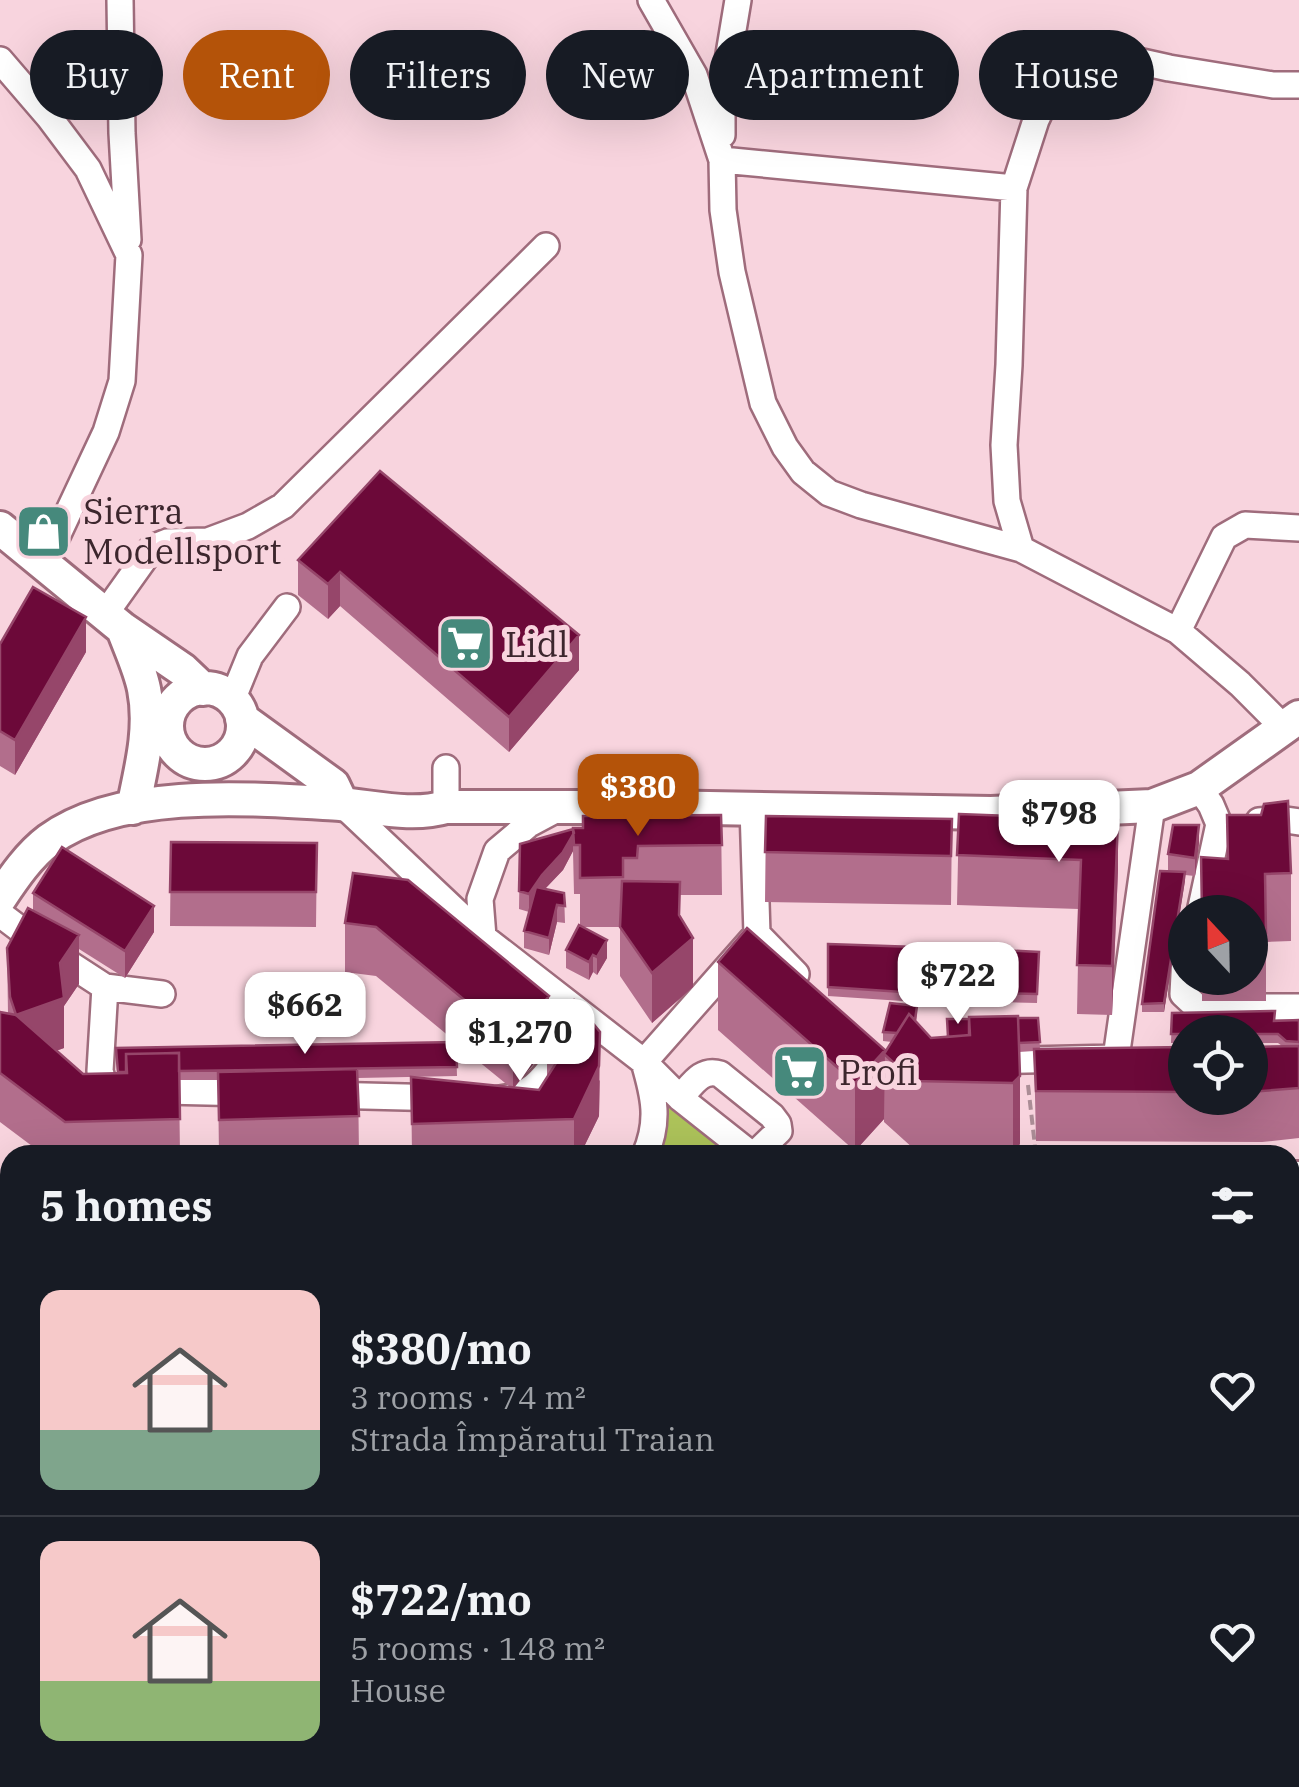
<!DOCTYPE html>
<meta charset="utf-8">
<style>
body{margin:0;font-family:"IBM Plex Serif",serif;background:#20242c;color:#f1f3f6;height:100vh;display:flex;flex-direction:column;font-size:38px;white-space:nowrap}
*{box-sizing:border-box;margin:0}
p{font-size:32px;color:#9ea1a6}
.icon{flex:none;width:55px;height:55px;fill:none;stroke:currentColor;stroke-width:2;stroke-linecap:round;stroke-linejoin:round}
.map{position:relative;flex:1;overflow:hidden}
.sheet{position:absolute;left:0px;top:1145px;width:1300px;height:642px;display:flex;flex-direction:column;background:#171b24;border-radius:30px 30px 0 0;box-shadow:0 10px 40px #0002}
.sheet>*{flex:none}
.top-card{position:absolute;left:30px;top:30px;width:1240px;height:90px;display:flex;gap:20px}
.needle{width:65px;rotate:338deg}
.controls{position:absolute;left:1168px;top:895px;display:grid;gap:20px}
.controls a{display:grid;place-items:center;width:100px;height:100px;border-radius:50%;background:#171b24;box-shadow:0 10px 40px #0002;font-size:50px}
.price{position:absolute;translate:-50% -85px;padding:0 22px;border-radius:20px;background:#fff;color:#222;font-size:32px;line-height:65px;filter:drop-shadow(0 2px 5px #0008)}
.price::after{content:'';position:absolute;left:50%;top:60px;width:30px;height:22px;margin-left:-15px;background:inherit;clip-path:polygon(0 0,100% 0,50% 100%)}
.price.active{background:#b45309;color:#fff}
ul{padding:0;list-style:none}
li{display:flex;align-items:center;gap:30px;height:250px;padding:0 40px}
li+li{border-top:2px solid #363941}
li span{display:grid;place-items:center;flex:none;width:280px;height:200px;border-radius:20px;color:#555}
li>.icon{margin-inline-start:auto}
span .icon{width:120px;height:120px;fill:#fffc;stroke-width:1}
li b{font-size:42px}
h2{display:flex;justify-content:space-between;align-items:center;height:120px;padding:0 40px;font-size:42px}
.chip{padding:0 35px;border-radius:45px;background:#171b24;box-shadow:0 10px 40px #0002;font-size:35px;line-height:90px}
.chip.active{background:#b45309;color:#fff}
.map>svg:first-child{display:block}
</style>
<div class="map">
<svg width="1299" height="1787" viewBox="0 0 1299 1787">
<rect width="100%" height="100%" fill="#f8d4de"/>
<!-- green -->
<path fill="#adc35a" d="M668,1107L731,1155H656Z"/>
<g fill="none" stroke-linecap="round" stroke-linejoin="round">
<defs>
<path id="minor" d="M120,0L122,133L128,240
M651,0L694,75L722,160L723,210L732,272L763,403L785,447L803,472L829,493L861,505L1021,549L1178,631L1240,684L1283,727
M0,60L49,117L88,169L129,255L122,381L106,432L44,564
M722,135V96L738,0
M722,160L1014,188
M1021,549L1007,501L1004,445L1009,365L1014,188L1036,120L1055,80L1079,58L1115,56L1169,68L1273,85H1299
M105,614L152,548L167,542L208,541L248,526L283,506L546,246
M1178,631L1224,537L1245,525L1299,528
M225,694L232,700L250,656L287,607
M446,768V807
M1199,788L1211,805L1219,824L1200,912
M342,804L483,937L644,1062L680,1098L752,1155
M1259,821L1279,819L1299,822
M0,914L45,948L105,987L162,994
M757,934L796,974
M483,937L480,899L497,851L529,824L559,808
M1185,956L1183,994L1197,1007H1299
M105,987L100,1071L104,1085L121,1090L250,1093
M986,1061L1116,1058L1152,806
M325,1095L445,1098
M680,1098C692,1085 701,1068 720,1074L772,1116L778,1124L779,1131L754,1155
M500,1099C537,1095 545,1074 567,1047
M645,1155C660,1121 654,1096 644,1062L757,934L753,808
M1290,1334L1295,1324L1299,1300
M345,1787L349,1778
M877,1787L881,1778"/>
<path id="major" d="M0,528L123,629L183,670L203,689
M123,629C130,648 140,669 144,689C152,729 141,769 133,808
M167 726a38 38 0 1 1 76 0a38 38 0 1 1-76 0Z
M242,719L333,785L342,804
M0,898C14,877 29,855 49,840C121,787 255,799 340,804C375,807 412,817 446,807H655L991,813L1152,806L1199,788L1299,717
M1290,1178H1299
M0,1206L10,1205
M1290,1237L1299,1236
M0,1252H10
M0,1723L10,1727
M143,1778L167,1787"/>
</defs>
<!-- minor casing -->
<use href="#minor" stroke="#9f6c7c" stroke-width="30"/>
<!-- major casing -->
<use href="#major" stroke="#9f6c7c" stroke-width="38"/>
<!-- path -->
<path stroke="#ab8d96" stroke-width="4" stroke-dasharray="10 5" stroke-linecap="butt" d="M1028,1085L1036,1155"/>
<!-- minor -->
<use href="#minor" stroke="#fff" stroke-width="25"/>
<!-- major -->
<use href="#major" stroke="#fff" stroke-width="32"/>
</g>
<!-- wall -->
<path fill="#b26e8c" fill-rule="evenodd" d="M380,471L579,670L509,752L340,606L328,619L298,595V560Z
M0,644L86,652L15,775L0,766Z
M959,814L1118,870L1112,1015L1077,1014L1079,909L957,905Z
M721,815L722,895H680V917L693,987L652,1023L620,976V927H582L607,958L597,975L593,972L589,980L566,968V950L580,926V894H574L573,851L563,870L545,889L564,893L565,923L557,922L549,955L524,948V931L529,912L519,909L520,844Z
M766,816L952,819L951,905L765,902Z
M171,842L317,843L316,927L170,926Z
M1199,843L1195,876L1185,875L1164,1012H1142V1004L1168,872V854Z
M1201,857L1291,873V941L1266,942V1001H1202V978H1250V912H1201Z
M353,873L549,1025L600,1081L599,1116L580,1155H412L411,1077L510,1087L456,1043L457,1076L358,1078L359,1155H219L218,1080H179L180,1155H44L0,1122V1012L8,1014L7,948L33,911V893L154,932L125,978L79,949V984L64,1006V1048L56,1051L83,1074L117,1073L116,1048L456,1042L376,976L345,972V923ZM547,1048V1077L539,1090L514,1087Z
M828,944L916,947L917,1002L828,996Z
M926,946L1039,952L1037,1003L926,1000Z
M718,962L885,1052L892,1042L883,1041V1032L917,1014L916,1022L931,1038L948,1037L1018,1018H1038L1040,1049L1185,1047V1098H1250V1047L1282,1046L1278,1043H1250V1032H1185V1043H1171L1172,1013L1275,1021L1299,1020V1138L1262,1142L1036,1141L1034,1051L1019,1052L1020,1144L1013,1151L914,1149L884,1122V1119L855,1151L718,1030Z
M1290,1384L1299,1787H1294L1290,1761Z
M0,1738L108,1778V1787H0Z
M257,1778H276L274,1783Z
M279,1778H318L314,1787H294L280,1781Z
M414,1778H468L467,1781L453,1783L451,1787H420Z
M689,1778H861L857,1787H705L689,1781Z"/>
<!-- shaded-wall -->
<path fill="#96466a" d="M340,572V606L328,619V584Z
M86,617V652L15,775V740Z
M579,635V670L509,752V717Z
M1118,820V870L1112,1015V966Z
M1199,825V843L1195,876V858Z
M573,833V851L563,870L542,892L529,912V894L542,875Z
M1185,872V881L1164,1012V1003Z
M680,882V931L693,938V987L652,1023V973Z
M557,905V922L549,955V938Z
M154,906V932L125,978V951Z
M79,935V984L64,1006V1048L16,1065V1015L60,963Z
M607,940V958L597,975V957Z
M593,955V972L589,980V962Z
M549,996L547,1048L513,1089V1040Z
M600,1032L599,1116L580,1155H574V1119Z
M885,1050L884,1119L855,1151V1083Z
M1020,1076V1144L1013,1151V1083Z
M311,1778H318L314,1787H311Z
M446,1778H453V1783L451,1787H444V1782Z
M561,1778H573L569,1787H557Z
M846,1778H861L857,1787H843Z"/>
<!-- building -->
<path fill="#6c0939" stroke="#96466a" stroke-width="2.5" d="M380,471L579,635L509,717L340,572L328,584L298,560Z
M33,587L86,617L15,740L0,731V644Z
M1288,801L1291,873L1265,874L1266,933H1250V912H1202L1201,857L1228,859L1227,815H1261L1264,804Z
M959,814L1118,820L1112,966L1077,965L1081,860L957,855Z
M721,815L722,845L638,846L637,858H623V877L580,878V845H574L573,828H583V816Z
M766,816L952,819L951,856L765,852Z
M1173,825H1199L1195,858L1168,854Z
M573,829L574,833L563,852L542,875L529,894L519,891L520,844Z
M171,842L317,843L316,892H170Z
M62,847L154,906L125,951L33,893Z
M1160,871L1185,872L1164,1003L1142,1004Z
M353,873L408,880L549,996L513,1040L376,927L345,923Z
M622,881L680,882L679,915L693,938L652,973L620,927Z
M536,887L564,893L565,906L557,905L549,938L524,931Z
M28,908L79,935L60,963L64,998L16,1015L10,997L7,948Z
M579,925L607,940L597,957L593,955L589,962L566,950Z
M747,928L885,1050L855,1083L718,962Z
M828,944L916,947L917,993L828,987Z
M926,946L1039,952L1037,994L926,991Z
M574,1000L600,1032L599,1066L574,1119L412,1124L411,1077L539,1090L560,1057L547,1027Z
M890,1003L917,1006L915,1020L909,1014L897,1033L883,1032Z
M1275,1011L1274,1021L1299,1020V1042L1286,1041L1278,1034H1171L1172,1013Z
M0,1012L16,1015L83,1074L127,1073L126,1054L179,1053L180,1119L65,1122L0,1073Z
M909,1014L931,1038L970,1035L969,1017L1018,1016L1020,1076L1013,1083L914,1081L884,1054Z
M1018,1018H1038L1040,1042L1019,1043Z
M947,1019H969V1035L948,1037Z
M456,1042L457,1067L179,1071V1053L126,1054V1072H118L116,1048Z
M1299,1046V1088L1250,1092V1047Z
M1185,1047V1092L1036,1091L1034,1049Z
M357,1069L359,1116L219,1120L218,1072Z
M1299,1364V1783L1290,1726V1384L1295,1371Z
M0,1738L10,1741V1778H107L105,1787H32L0,1777Z
M426,1778H446L444,1782L435,1778L430,1783Z
M494,1778H561L557,1787H489Z
M766,1778H846L843,1787H790Z"/>
<!-- icons -->
<defs>
<symbol id="shop-square" viewBox="-11 -11 22 22"><rect x="-9" y="-9" width="18" height="18" rx="4" fill="#46897c" stroke="#f8d4de"/><path d="M-5-2.5h2.3a2.7 3.5 0 0 1 5.4 0H5L5.5 6h-11ZM-1.5-2.5h3a1.5 2.3 0 0 0-3 0Z" fill="#fff"/></symbol>
<symbol id="supermarket-square" viewBox="-11 -11 22 22"><rect x="-9" y="-9" width="18" height="18" rx="4" fill="#46897c" stroke="#f8d4de"/><path d="M-6-5.5h2.5l.6 2H6L4.5 2H-2.5L-4.4-4H-6ZM-1.5 3.2a1.3 1.3 0 1 0 .1 0ZM3 3.2a1.3 1.3 0 1 0 .1 0Z" fill="#fff"/></symbol>
</defs>
<g fill-rule="evenodd">
<use href="#shop-square" x="12" y="500" width="63" height="63"/>
<use href="#supermarket-square" x="434" y="612" width="63" height="63"/>
<use href="#supermarket-square" x="768" y="1040" width="63" height="63"/>
</g>
<g text-anchor="middle" dominant-baseline="central" stroke-width="10" stroke-linejoin="round" paint-order="stroke">
<!-- poi labels -->
<g font-size="35" fill="#3c262d" stroke="#f8d4de" text-anchor="start">
<text x="83" y="511">Sierra<tspan x="83" dy="40">Modellsport</tspan></text>
<text x="505" y="644">Lidl</text>
<text x="839" y="1072">Profi</text>
</g>
</g>
</svg>
<div class="controls">
<a><svg class="needle" viewBox="-14 -14 28 28"><path d="M0-13l5 13h-10z" fill="#e53935"/><path d="M0 13l5-13h-10z" fill="#9ea1a6"/></svg></a>
<a><svg class="icon" aria-label="locate" viewBox="0 0 24 24"><circle cx="12" cy="12" r="6"/><path d="M12 2v4M12 18v4M2 12h4M18 12h4"/></svg></a>
</div>
<b class="price active" style="left:638px;top:839px">$380</b>
<b class="price" style="left:1059px;top:865px">$798</b>
<b class="price" style="left:958px;top:1027px">$722</b>
<b class="price" style="left:305px;top:1057px">$662</b>
<b class="price" style="left:520px;top:1084px">$1,270</b>
<div class="top-card">
<a class="chip">Buy</a>
<a class="chip active">Rent</a>
<a class="chip">Filters</a>
<a class="chip">New</a>
<a class="chip">Apartment</a>
<a class="chip">House</a>
</div>
<section class="sheet">
<h2>5 homes<svg class="icon" aria-label="filters" viewBox="0 0 24 24"><path d="M4 7h16M4 17h16"/><circle cx="9" cy="7" r="2"/><circle cx="15" cy="17" r="2"/></svg></h2>
<ul>
<li><span style="background:linear-gradient(#f6c9c9 70%,#7fa58c 0)"><svg class="icon" aria-label="home" viewBox="0 0 24 24"><path d="M3 11l9-7 9 7M6 9v11h12V9"/></svg></span><div><b>$380/mo</b><p>3 rooms · 74 m²</p><p>Strada Împăratul Traian</p></div><svg class="icon" aria-label="heart" viewBox="0 0 24 24"><path d="M12 20l-8-8c-3-5 5-10 8-4 3-6 11-1 8 4z"/></svg></li>
<li><span style="background:linear-gradient(#f6c9c9 70%,#8fb573 0)"><svg class="icon" aria-label="home" viewBox="0 0 24 24"><path d="M3 11l9-7 9 7M6 9v11h12V9"/></svg></span><div><b>$722/mo</b><p>5 rooms · 148 m²</p><p>House</p></div><svg class="icon" aria-label="heart" viewBox="0 0 24 24"><path d="M12 20l-8-8c-3-5 5-10 8-4 3-6 11-1 8 4z"/></svg></li>
</ul>
</section>
</div>
